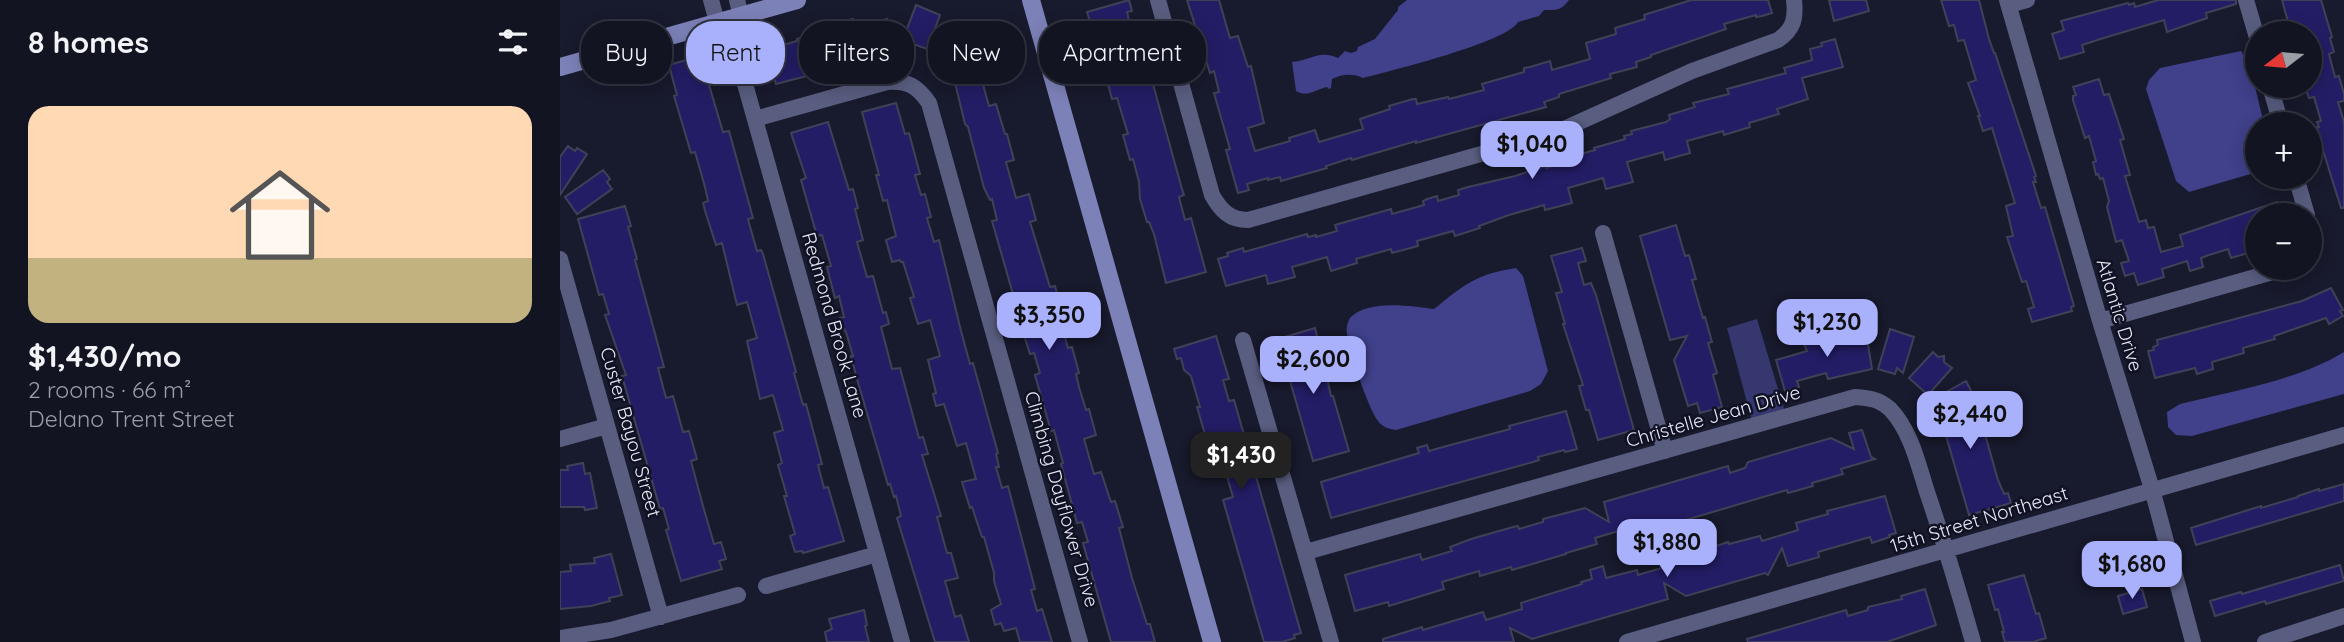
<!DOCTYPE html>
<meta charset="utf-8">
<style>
body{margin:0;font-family:Quicksand,sans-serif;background:#1f212f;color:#f1f3f6;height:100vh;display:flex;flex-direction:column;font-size:26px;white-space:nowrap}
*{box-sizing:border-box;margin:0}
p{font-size:23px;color:#9c9ea5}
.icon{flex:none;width:38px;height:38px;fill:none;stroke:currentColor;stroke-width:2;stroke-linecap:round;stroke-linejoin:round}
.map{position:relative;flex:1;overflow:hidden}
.sheet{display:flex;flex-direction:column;background:#121422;width:560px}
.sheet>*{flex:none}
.banner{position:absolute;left:21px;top:21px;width:665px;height:63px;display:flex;gap:14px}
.needle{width:46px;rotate:254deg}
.buttons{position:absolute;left:1685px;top:21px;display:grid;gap:14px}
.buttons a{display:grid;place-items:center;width:77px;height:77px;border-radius:50%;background:#121422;box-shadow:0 4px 18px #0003,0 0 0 2px #313340;font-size:35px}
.price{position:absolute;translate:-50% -60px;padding:0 16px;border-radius:14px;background:#a9b0fc;color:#111;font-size:23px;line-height:46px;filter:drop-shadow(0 2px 4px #0008)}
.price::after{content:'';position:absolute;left:50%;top:42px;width:21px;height:16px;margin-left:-10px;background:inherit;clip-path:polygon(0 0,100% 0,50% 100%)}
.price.current{background:#222;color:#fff}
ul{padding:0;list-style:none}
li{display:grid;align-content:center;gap:14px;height:371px;padding:0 28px}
li span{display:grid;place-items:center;height:217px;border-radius:21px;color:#555}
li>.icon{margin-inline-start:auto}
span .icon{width:126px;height:126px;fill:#fffc;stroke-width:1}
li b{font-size:30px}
h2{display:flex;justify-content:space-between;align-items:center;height:84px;padding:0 28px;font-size:30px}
.pill{padding:0 24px;border-radius:28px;background:#121422;box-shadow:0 4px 18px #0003,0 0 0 2px #313340;font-size:24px;line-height:63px}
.pill.current{background:#a9b0fc;color:#111}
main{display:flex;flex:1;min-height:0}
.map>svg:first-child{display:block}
</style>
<main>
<section class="sheet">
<h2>8 homes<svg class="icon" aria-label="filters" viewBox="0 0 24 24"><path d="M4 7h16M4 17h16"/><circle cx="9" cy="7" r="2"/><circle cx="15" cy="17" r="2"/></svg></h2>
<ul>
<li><span style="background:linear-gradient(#ffd9b3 70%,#c2b280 0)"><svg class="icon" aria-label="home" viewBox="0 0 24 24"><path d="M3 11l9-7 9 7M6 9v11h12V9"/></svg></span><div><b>$1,430/mo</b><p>2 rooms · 66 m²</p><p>Delano Trent Street</p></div></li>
</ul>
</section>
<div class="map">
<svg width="1784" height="642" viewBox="0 0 1784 642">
<rect width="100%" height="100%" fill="#181a2d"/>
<!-- green -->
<path fill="#35376e" d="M1197,319L1225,412L1192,421L1167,328Z"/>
<!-- water -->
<path fill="#40408b" d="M847,0H1027H1009C1001,11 996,10 984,10L979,16L958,22C948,42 830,71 803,78C793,73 782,74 772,79L771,88L769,89L767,87C756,89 748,98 736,91L732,62C748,61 760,49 778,58L785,51L791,53L797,51L798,47L815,39L838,10V7Z
M1681,51L1690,66L1704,124H1698L1697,172L1629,192L1616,181L1586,89L1589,80L1600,68Z
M956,268L963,276L988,371L981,384L970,391L836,430C829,429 822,427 818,421C807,406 790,352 787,334C786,329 787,323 790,318C808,299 851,306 874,309C904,285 916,274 956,268Z
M1784,352V394L1632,436L1616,435L1608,427L1607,412L1620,404C1672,391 1739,380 1784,352Z"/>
<!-- building -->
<path fill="#231d65" stroke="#3f4257" stroke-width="2" d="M569,0L572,11L567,12L572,32L578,30L581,41L583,53L579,55L586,79L591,77L622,189L624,195L619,197L625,220L631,218L646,272L606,283L594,234L589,222H587L580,199L579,182L573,159L570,160L563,135L568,134L557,98L552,99L545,73L548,72L538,37L535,38L527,12Z
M627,0H659L670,38L678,36L688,67L691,66L704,123L688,128L695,151L730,141L729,138L755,130L759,142L803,129L800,119L830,109L829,106L853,99H856L857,104L888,97L889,99L924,90L922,84L964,72V68L970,67L990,61L992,70L1030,59L1026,43L1056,34L1055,28L1085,19L1084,15L1131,0H1208L1212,13L1202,16L1196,17V15L1164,24L1166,29L1091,55V57L1076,62L1077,67L1050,74L1051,78L999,94V97L984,102L986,107L856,143V141L792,160L791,158L766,166L767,168L721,181L720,177L708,180V178L687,184L689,190L678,193L666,150L670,149L654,93L659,92L654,71L650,73Z
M1269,0H1306L1309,11L1274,21Z
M1381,0H1419L1429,39L1434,53H1435L1476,176L1474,177L1476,182H1473L1481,208L1485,207L1514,306L1511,307L1512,311L1472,322L1468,309L1474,307L1466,281L1462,282L1447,237L1453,236L1446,206L1455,203L1432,128L1423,131L1418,116H1420L1408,83L1416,80L1404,40L1398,41L1394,25L1389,26Z
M1598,0H1676V4L1646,13L1647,18L1607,32L1604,20L1547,37L1522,45L1524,52L1500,59L1492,34L1504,30L1501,21L1568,3L1569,5L1574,3L1575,7Z
M1722,0H1761L1772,37L1770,38L1774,52L1769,54L1775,77L1779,76L1784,94V101L1778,102L1784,122V208H1781L1762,147L1757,127H1759L1757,122L1761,121L1754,97L1749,98L1745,86H1750V33H1731Z
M356,5L380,15L367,49L356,45H352L351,49L341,45Z
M293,19L295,28L327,19L334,43L326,40L330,53L294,63L292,58L268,64L270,70L216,84L206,50L237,41V39L268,28L267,26Z
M406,32L422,54L416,59L429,106L436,104L445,134H447L454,160L446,162L456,198L469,194L476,220L470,222L490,287L495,286L502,312L499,313L502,326L508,348L512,347L519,373L516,374L519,387L526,410L529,409L536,435L524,439L534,474L541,472L551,502L555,501L563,527L559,528L572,578L587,624H590L595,642H551L523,543L528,542L522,522L517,523L501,464L503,463L494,430L491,431L475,375L480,373L474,353L470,354L463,332L468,330L461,307L457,308L432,221L437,220L432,199L430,200L424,188L408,127L405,124L390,62L385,67L376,56Z
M1275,39L1283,67L1242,78L1248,99L1217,109L1219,114L1189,123L1190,127L1164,135L1163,131L1127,141L1130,153L1105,160L1103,152L1067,162L1073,182L1046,189L1043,178L1008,188L1012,203L985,210L984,205L949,215L919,226L920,228L895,236L893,231L857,241L858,246L832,253L831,249L796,259L797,263L771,271L767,257L732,267L735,277L708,284L706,275L666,286L658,259L668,256L667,253L683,248L684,252L747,234L748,237L756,235V237L777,231L775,225L831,209L832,214L864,205L863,201L867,199L877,196L878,201L899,195L898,190L908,187L955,176L985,166L986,168L1018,159L1017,155L1035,150L1034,148L1065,139L1064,136L1072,134L1071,131L1106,122L1110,119L1109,115L1135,107L1133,103L1169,94L1167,89L1226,73L1224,68L1252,60L1250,49L1262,46L1261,43Z
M147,54L153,77L147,78L163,132L169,131L193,218L188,219L189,223L197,251L201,250L203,254L236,372L234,373L243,405L246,404L262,464L258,465L264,488L268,487L284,541L243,553L242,551L235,552L230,536L235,534L224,496H227L218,465L222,463L214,433L223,430L213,395L200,399L187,341L197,338L187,302L177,305L162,243L156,245L146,214L143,203L148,201L145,187L135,152L131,153L114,96L117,95L109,65Z
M1539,79L1544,95L1549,94L1564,139L1560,140L1570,175L1565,176L1579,222L1586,220L1588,228L1594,227L1601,252L1623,246L1620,235L1717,202L1721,215H1698V250L1671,258L1668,249L1646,256L1641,258L1643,267L1630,271L1627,261L1602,269L1604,277L1578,285L1574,273L1565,276L1561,263L1569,261L1562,240L1556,242L1547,207L1549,201L1543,178L1540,179L1538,174L1536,175L1533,162L1536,161L1529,136L1525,138L1513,100V96L1516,95L1513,87Z
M336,103L345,134L349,133L360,174L355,175L361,195L365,194L371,217L367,218L374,242L379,240L401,331L410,364L413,363L438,453L436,454L439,467H436L442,488L448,486L464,547L475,589L471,590L477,611L482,609L492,642H460L456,628L444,631L441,623L435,625L431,610L441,604L434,581V573L424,537H422L412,507L410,508L402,482L416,479L406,443L397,446L384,404L376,406L373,394L376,393L368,360L380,356L370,320L358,324L350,298L354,297L343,262H341L340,260L332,262L326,240L336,236L327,200L323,201L316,175H319L302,112Z
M268,122L289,190L293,189L298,208L295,209L303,240L297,242L307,277L313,276L323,313L326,312L329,324L321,327L332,369L340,368L359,438L363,437L368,454L362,455L381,516L377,517L387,553H391L398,578L385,581L395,617L401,615L409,642H375L337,518L341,516L336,496L334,497L330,484L328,485L297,379L291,356H293L286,332L283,328L280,318L284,317L279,296L275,298L272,287L267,267L271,266L262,235L257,236L241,180L246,178L231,133Z
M8,146L15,151L17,148L27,154L0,195V157Z
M43,170L50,179L47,182L52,189L17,214L5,197Z
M65,206L71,226L68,227L77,259L75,260L104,367L98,368L106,398L113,396L123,432L129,431L137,459L131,461L143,506L154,544L161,542L166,559L159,561L162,569L121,581L106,530L109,529L103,508L100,509L62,376L66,375L45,315L49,314L43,294L39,295L18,219Z
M1116,225L1125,256L1129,255L1136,279L1132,280L1143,318L1145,317L1152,342L1148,343L1157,373L1153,375L1162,407L1140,413L1137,403L1128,406L1114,360L1127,336L1110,340L1080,236Z
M1022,248L1026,261L1018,263L1024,285L1031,283L1036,295L1074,430L1038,440L1029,410H1026L1019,386L1023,385L1003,324H1005L996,293L1002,292L991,256Z
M1771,288L1783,310L1780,311L1783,316L1769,324L1766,318L1714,336L1715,339L1683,348L1684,353L1652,362L1653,369L1637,374L1635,368L1595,378L1588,351L1594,350L1593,347L1598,345L1597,340L1742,301Z
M755,328L761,353L746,358L765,369L771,396H773L789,451L753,461L718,339Z
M1330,329L1354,337L1343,373L1337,368L1335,374L1318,369Z
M1306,332L1312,369L1268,379L1266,373L1237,381L1239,387L1225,391L1216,360L1247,351L1244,344L1269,337Z
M656,336L669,379L663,380L669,401L674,400L741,633L734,635L735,638L722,642H704L663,500L673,497L662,460L653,463L645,441L646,438L637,407H640L631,376L624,370L621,358L617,359L614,349Z
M1373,352L1378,357L1384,356V362L1392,368L1368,395L1349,378Z
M1406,381L1418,404L1406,411L1423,419V427L1438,480L1444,494L1448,493L1451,503L1409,515L1384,429L1388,428L1372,400Z
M1006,411L1017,449L1005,452L1004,450L978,457L979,460L973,462L771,518L761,482L859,453L857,448L867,445L869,451L883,447L950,429L949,426Z
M1302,430L1311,457L1315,459L1281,469L1283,474L1252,483L1253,486L1228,493L1227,490L1075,535L1072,527L1035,538L1037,544L1006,553V554L952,570L951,567L920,576L919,571L882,582L884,589L829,606L828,602L795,611L785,575L860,554L862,560L892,551L890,547L911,539L953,527L958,526L959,529L983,522V519L1025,508L1049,522L1044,502L1168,466L1170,473L1185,468L1188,462L1271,438L1294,449L1289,433Z
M23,463L25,474L30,473L37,508L25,510L24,507H0V470H8L7,466Z
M1784,484V501L1636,545L1631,528L1701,506V508L1738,497V496L1759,489V491Z
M1325,496L1336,533L1329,535L1330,537L1312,543L1310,537L1258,552L1259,557L1228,566L1222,548L1208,575L1205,573L1126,596L1104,583L1108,599L972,639L950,628L954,642H823V639L862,627L863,630L923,612L926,620L962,609L961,603L1022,584L1021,582L1032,579L1030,570L1043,566L1046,578L1077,570L1078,575L1115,564L1114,560L1168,542L1169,544L1200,536L1202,541L1238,530L1236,523L1268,514L1267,511Z
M1570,545L1575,562L1540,572L1535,555Z
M51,554L62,595L49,598L50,601L31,606L0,609V572L11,571L10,565L35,563L34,558Z
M1780,565L1784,581L1706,604L1705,601L1655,616L1650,601L1681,592L1682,594Z
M1464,575L1476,614L1479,613L1486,638L1473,642H1445L1442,632H1444L1438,609L1435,610L1428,585Z
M1365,589L1376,625L1327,642H1188L1187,639L1286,610L1288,616L1308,610V607L1342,599L1341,596Z
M1582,589L1587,607L1563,614L1558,596Z
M304,610L307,625L305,626L309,642H267L265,632L272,629L269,619Z"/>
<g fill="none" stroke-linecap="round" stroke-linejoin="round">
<!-- street -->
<path stroke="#595d7f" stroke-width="16" d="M151,0L157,22
M177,0L181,16
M598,0L652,195C661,211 670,220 688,220L995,133L1132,71L1218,40C1234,29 1236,18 1234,0
M1447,0L1540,321L1592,489L1633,642
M1686,0L1698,41
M1449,5L1467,0
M167,20L342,642
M1710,86L1721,124
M195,119L327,82C348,80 358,87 369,103L520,642
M1736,177L1747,215
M1750,227L1753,237L1750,253
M1043,233L1105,451
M0,259L101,617
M1540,321L1727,268
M683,340L771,642
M0,439L47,426
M746,552L1295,397C1309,398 1319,399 1330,409C1351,431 1358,464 1367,492C1384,542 1399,592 1413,642
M206,586L317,554
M0,638L51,630L178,595
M1067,642L1784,435
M1705,642L1784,616"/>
<!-- secondary -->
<path stroke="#7c81b8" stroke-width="18" d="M471,0L652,642
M0,67L237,0"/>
</g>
<g text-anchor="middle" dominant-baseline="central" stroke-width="5" stroke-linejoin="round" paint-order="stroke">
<!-- street labels -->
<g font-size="19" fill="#e7e9f7" stroke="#101123">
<text transform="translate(1560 315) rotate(73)">Atlantic Drive</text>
<text transform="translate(275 325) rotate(74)">Redmond Brook Lane</text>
<text transform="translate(1153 416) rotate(-16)">Christelle Jean Drive</text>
<text transform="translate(71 432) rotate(74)">Custer Bayou Street</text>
<text transform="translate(502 499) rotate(74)">Climbing Dayflower Drive</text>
<text transform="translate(1419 519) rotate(-17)">15th Street Northeast</text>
</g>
</g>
</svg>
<div class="buttons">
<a><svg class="needle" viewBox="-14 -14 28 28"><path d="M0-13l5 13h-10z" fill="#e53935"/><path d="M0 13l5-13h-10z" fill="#9c9ea5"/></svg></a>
<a>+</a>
<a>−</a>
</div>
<b class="price" style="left:972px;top:181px">$1,040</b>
<b class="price" style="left:489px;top:352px">$3,350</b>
<b class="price" style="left:1267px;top:359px">$1,230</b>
<b class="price" style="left:753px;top:396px">$2,600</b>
<b class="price" style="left:1410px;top:451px">$2,440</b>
<b class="price current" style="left:681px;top:492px">$1,430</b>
<b class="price" style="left:1107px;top:579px">$1,880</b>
<b class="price" style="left:1572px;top:601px">$1,680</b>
<div class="banner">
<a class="pill">Buy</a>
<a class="pill current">Rent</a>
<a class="pill">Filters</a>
<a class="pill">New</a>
<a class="pill">Apartment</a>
</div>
</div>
</main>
